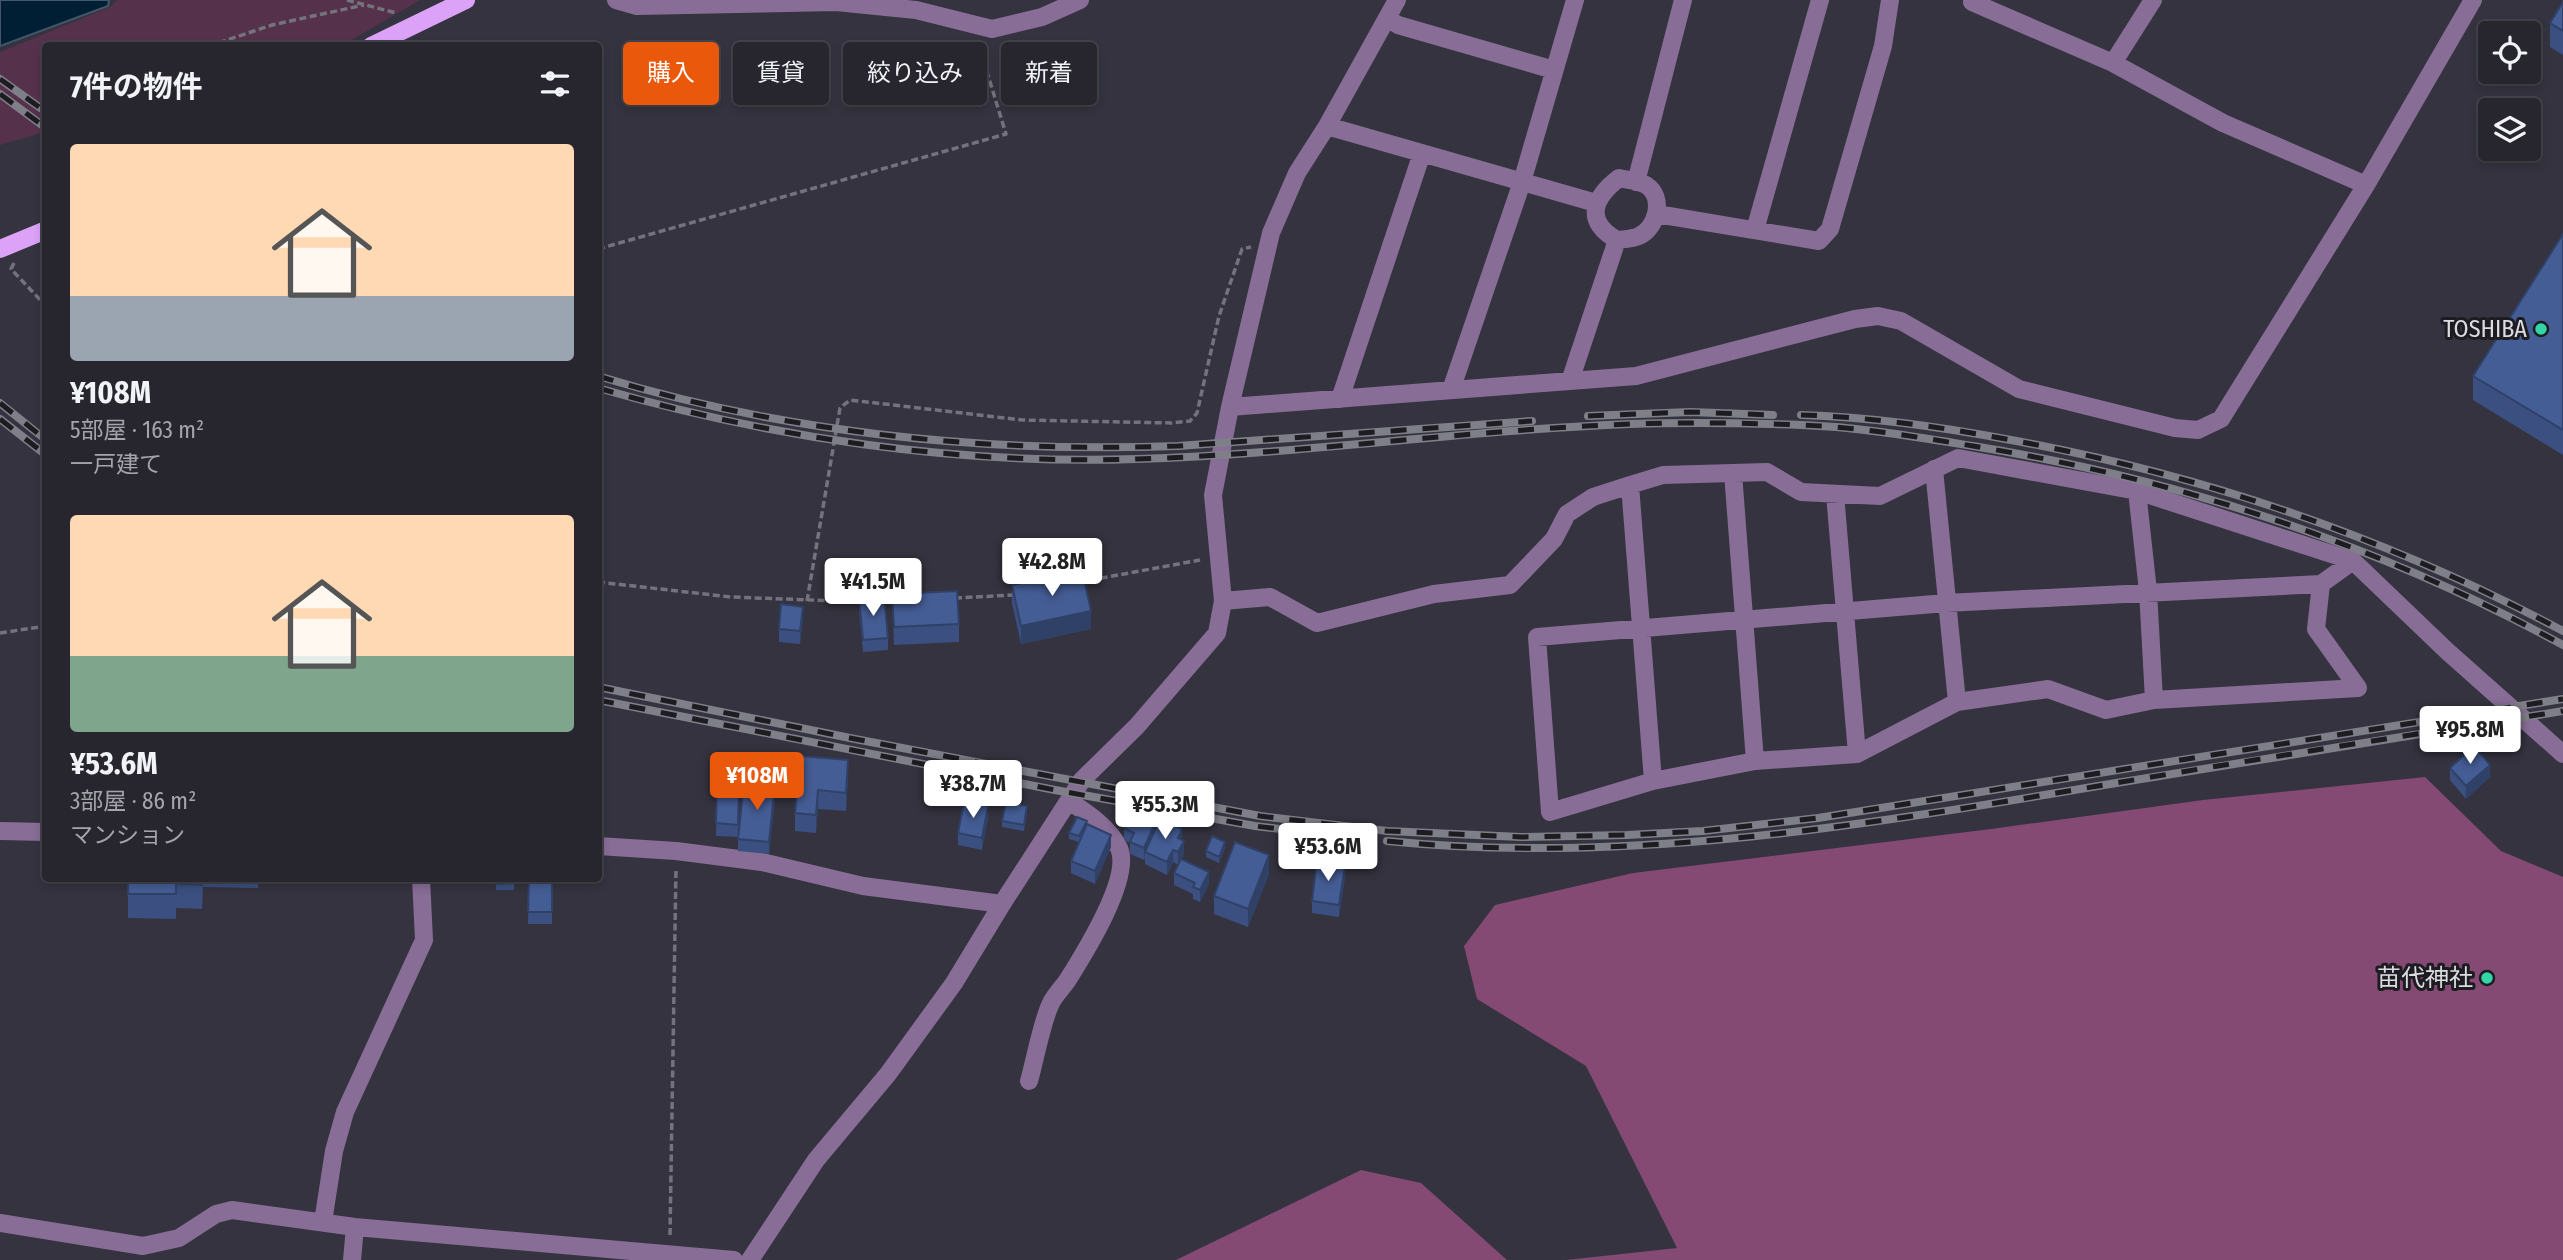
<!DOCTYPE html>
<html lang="ja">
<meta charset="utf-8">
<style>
body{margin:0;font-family:"Fira Sans Condensed","Noto Sans JP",sans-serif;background:#2f2e37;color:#f1f3f6;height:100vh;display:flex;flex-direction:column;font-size:26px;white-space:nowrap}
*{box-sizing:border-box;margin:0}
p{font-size:23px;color:#a4a5aa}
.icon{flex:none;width:38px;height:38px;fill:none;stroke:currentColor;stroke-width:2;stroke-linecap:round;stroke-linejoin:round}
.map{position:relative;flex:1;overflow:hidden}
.panel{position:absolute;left:42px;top:42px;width:560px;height:840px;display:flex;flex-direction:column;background:#27262f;border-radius:7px;box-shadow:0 4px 10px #0003,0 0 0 2px #43434b}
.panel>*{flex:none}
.hud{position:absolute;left:623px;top:42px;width:665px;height:63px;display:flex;gap:14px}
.fabs{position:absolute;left:2478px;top:21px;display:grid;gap:14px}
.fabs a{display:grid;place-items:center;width:63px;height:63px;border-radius:7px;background:#27262f;box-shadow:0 4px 10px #0003,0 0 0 2px #43434b;font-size:35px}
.price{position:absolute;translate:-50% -60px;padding:0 16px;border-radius:7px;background:#fff;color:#222;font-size:23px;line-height:46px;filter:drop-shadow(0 2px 4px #0008)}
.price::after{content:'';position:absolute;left:50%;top:42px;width:21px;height:16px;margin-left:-10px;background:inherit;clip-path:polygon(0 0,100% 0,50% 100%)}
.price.active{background:#ea580c;color:#fff}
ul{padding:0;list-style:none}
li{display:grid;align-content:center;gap:14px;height:371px;padding:0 28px}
li span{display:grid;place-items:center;height:217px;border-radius:7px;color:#555}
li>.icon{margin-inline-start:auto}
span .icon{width:126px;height:126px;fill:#fffc;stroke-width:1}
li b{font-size:30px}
h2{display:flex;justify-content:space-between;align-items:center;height:84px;padding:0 28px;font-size:30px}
.pill{padding:0 24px;border-radius:7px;background:#27262f;box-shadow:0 4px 10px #0003,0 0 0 2px #43434b;font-size:24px;line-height:63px}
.pill.active{background:#ea580c;color:#fff}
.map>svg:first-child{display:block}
</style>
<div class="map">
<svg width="2563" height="1260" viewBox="0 0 2563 1260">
<rect width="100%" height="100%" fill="#34333f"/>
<!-- green -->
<path fill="#56314c" d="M117,0H420L343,45L46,46L45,132L0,145V52L110,7Z"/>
<!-- forest -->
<path fill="#844a74" d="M2425,777L2501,851L2563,877V1260H1566L1677,1248L1586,1066L1477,999L1464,946L1495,905L1633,873L1991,829L2203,800Z
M1361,1170L1421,1183L1507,1260H1176Z"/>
<!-- water -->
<path fill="#001f35" stroke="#425769" stroke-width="2" d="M0,0H109L108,6L0,46Z"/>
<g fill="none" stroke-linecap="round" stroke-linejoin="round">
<!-- path -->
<path stroke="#73737d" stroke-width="3.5" stroke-dasharray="7 3.5" stroke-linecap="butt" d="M347,0L396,13
M209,46L272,25L364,5
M598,249L1006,134L979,46
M14,263L11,269L46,306
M598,582L731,597L864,602
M1080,582L1200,560
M955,598L1014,595
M807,601L840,408L850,400L1022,420L1172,423L1190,421L1197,413L1219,316L1242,249L1251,247
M0,633L46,626
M670,1235L676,868"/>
<!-- minor -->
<path stroke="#886d96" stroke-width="18" d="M616,0L637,6L836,2L916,10L992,29L1042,17L1080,0
M1972,2L2113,63L2223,123L2366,185
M1387,18L1398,25L1554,70
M2113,63L2153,0
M1327,126L1596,203
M1636,182L1683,0
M1657,214L1819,241L1830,229L1883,46L1890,0
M1755,230L1820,0
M1570,381L1617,240C1624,239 1633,239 1639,236C1657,228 1665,197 1646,185C1639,181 1627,180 1619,178C1593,198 1584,221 1617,240
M1451,390L1522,182L1575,0
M1340,399L1422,153
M1230,407L1636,376L1855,319L1878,316L1901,321L2019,389L2175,428L2198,430L2221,419L2366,185L2473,0
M1934,469L1957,702
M1733,473L1755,761
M2137,491L2148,591L2154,700
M1835,494L1857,754
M2321,584L2316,629L2358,688L2154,700L2106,710L2048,689L1957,702L1857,754L1755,761L1653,781L1550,812L1537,637L1946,603L2321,584L2353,561L2447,651L2563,754
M1223,601L1270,597L1317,623L1434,594L1510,585L1554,539L1567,514L1593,497L1630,485
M1653,781L1630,485L1663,475L1767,472L1801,492L1880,496L1958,458L2137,491L2353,561
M0,831L46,832
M598,846L676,851L762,862L863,886L1002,904
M1029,1081C1035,1060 1042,1021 1051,1003C1055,995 1062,988 1067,981C1084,954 1132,878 1119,848C1110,828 1087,813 1069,801
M323,1222L334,1151L345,1112L424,940L421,878
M0,1223L143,1246L179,1238L216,1214L232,1210L355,1227L734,1260
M352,1260L355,1227
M750,1260L816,1160L888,1074L954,983L1002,904L1082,780L1136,727L1217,633L1223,601L1213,495L1230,407L1271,233L1297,173L1327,126L1397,0"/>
<!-- major -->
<path stroke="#dba2f8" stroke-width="18" d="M371,46L466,0
M0,249L46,230"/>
<defs>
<path id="rail" d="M0,79L46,112
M0,94L46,128
M598,376C784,433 984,453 1178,446L1532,421
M598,388C771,438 957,465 1137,459C1302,454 1466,430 1631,424C1688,422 1745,423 1802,425C1859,427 1917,437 1973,446C2178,479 2380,545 2563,645
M0,403L46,440
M1801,415C1871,417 1942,427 2011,440C2203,475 2391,539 2563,631
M1588,416L1690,412L1773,415
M0,419L46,455
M598,687L855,739L1260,816L1387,831L1521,837L1627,835L1703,831L1818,818L2563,699
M598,700L1055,790L1255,826L1321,834
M1387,841C1628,865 1867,825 2104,785C2257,759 2410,735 2563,711"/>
</defs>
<!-- rail casing -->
<use href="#rail" stroke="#7f7f89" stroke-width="8"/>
<!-- rail -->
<use href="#rail" stroke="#1c1c21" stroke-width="5" stroke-dasharray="16" stroke-linecap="butt"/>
</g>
<!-- wall -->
<path fill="#3b5080" d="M2563,2V55L2550,47V23Z
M2563,234V455L2473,400V376Z
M1012,585L1091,629L1021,644L1012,603Z
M892,594L959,624V642L894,645Z
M859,598L888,638V650L863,652L859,611Z
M803,619L800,644L779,642V629Z
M800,756L848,778L846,811L818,809L816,833L795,831V813Z
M2450,768L2490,777L2466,799L2450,780Z
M717,785L739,799L738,837L716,836Z
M775,797L769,854L738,851V839Z
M1027,812L1024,831L1002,827V821Z
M988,818L982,850L958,845V833Z
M1087,824L1111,847L1095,884L1071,873V861L1079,842L1069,839V833Z
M1156,826L1182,840L1184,853L1180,862L1209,884L1200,902L1193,899V894L1174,885V873L1178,865L1173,862L1167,875L1145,864V858L1144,860L1130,854V843L1124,840V828Z
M1225,848L1219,863L1206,857V851Z
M1269,874L1248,927L1214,914V896Z
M1345,877L1339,917L1312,913V901Z
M128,878H258V888L203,887L202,909L176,908V919L128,918Z
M496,878H514V890H496Z
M529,878H552V924H528Z"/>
<!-- shaded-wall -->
<path fill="#304168" d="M803,607V619L800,644V631Z
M1091,611V629L1021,644V626Z
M848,760V778L846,811V793Z
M2490,765V777L2466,799V786Z
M775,784V797L769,854V842Z
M818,790V809L816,833V815Z
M988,806V818L982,850V838Z
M1156,821V834L1145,852L1144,860V848Z
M1182,829V841L1178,838Z
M1111,835V847L1095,884V871Z
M1184,841V853L1178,865V852Z
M1225,842V848L1219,863V857Z
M1173,850V862L1167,875V862Z
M1269,855V874L1248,927V909Z
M1345,865V877L1339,917V905Z
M1209,872V884L1200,902V890Z"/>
<!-- building -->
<path fill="#455d95" stroke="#304168" stroke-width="2" d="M2563,2V31L2550,23Z
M2563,234V430L2473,376Z
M1082,570L1091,611L1021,626L1012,585Z
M957,591L959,624L894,627L892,594Z
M884,596L888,638L863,640L859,598Z
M781,604L803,607L800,631L779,629Z
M2474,746L2490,765L2466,786L2450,768Z
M800,756L848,760L846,793L818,790L816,815L795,813Z
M744,783L775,784L769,842L738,839Z
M717,785L739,787L738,825L716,823Z
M964,802L988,806L982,838L958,833Z
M1006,802L1027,806L1024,825L1002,821Z
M1132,810L1156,821L1144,848L1130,842L1134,833L1124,828Z
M1077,817L1087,821L1079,836L1069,833Z
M1160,819L1182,829L1178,838L1184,841L1178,852L1173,850L1167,862L1145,852Z
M1087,824L1111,835L1095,871L1071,861Z
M1212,836L1225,842L1219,857L1206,851Z
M1235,842L1269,855L1248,909L1214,896Z
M1181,859L1209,872L1200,890L1193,887L1195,883L1174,873Z
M1317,861L1345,865L1339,905L1312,901Z
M128,878H202V885L176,884V894H128Z
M496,878H514V883L496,884Z
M529,878H552V912H528Z"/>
<!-- markers -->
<g fill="#33d4a8" stroke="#1c1c21" stroke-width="2.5">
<circle cx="2541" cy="329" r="7"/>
<circle cx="2487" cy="978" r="7"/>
</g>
<g text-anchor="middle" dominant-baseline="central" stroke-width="6" stroke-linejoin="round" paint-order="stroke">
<!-- poi labels -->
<g font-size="24" fill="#dbdbe2" stroke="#1c1c21" text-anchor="end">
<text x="2527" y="329">TOSHIBA</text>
<text x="2473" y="978">苗代神社</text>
</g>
</g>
</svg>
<div class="fabs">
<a><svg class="icon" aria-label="locate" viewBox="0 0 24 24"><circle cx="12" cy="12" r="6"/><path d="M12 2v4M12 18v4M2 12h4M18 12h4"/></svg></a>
<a><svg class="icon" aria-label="layers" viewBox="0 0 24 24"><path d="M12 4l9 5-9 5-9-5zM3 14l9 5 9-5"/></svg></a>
</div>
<b class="price" style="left:1052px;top:598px">¥42.8M</b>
<b class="price" style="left:873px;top:618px">¥41.5M</b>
<b class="price" style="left:2470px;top:766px">¥95.8M</b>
<b class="price active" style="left:757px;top:812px">¥108M</b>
<b class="price" style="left:973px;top:820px">¥38.7M</b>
<b class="price" style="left:1165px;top:841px">¥55.3M</b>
<b class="price" style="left:1328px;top:883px">¥53.6M</b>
<div class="hud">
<a class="pill active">購入</a>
<a class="pill">賃貸</a>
<a class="pill">絞り込み</a>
<a class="pill">新着</a>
</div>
<section class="panel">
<h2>7件の物件<svg class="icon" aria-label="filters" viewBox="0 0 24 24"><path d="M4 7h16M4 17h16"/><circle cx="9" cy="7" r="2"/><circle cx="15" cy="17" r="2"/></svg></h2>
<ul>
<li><span style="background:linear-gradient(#ffd9b3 70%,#9aa5b1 0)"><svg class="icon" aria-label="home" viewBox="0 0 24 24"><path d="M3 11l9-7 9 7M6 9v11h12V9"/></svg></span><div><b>¥108M</b><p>5部屋 · 163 m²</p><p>一戸建て</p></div></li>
<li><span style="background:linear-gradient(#ffd9b3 65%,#7fa58c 0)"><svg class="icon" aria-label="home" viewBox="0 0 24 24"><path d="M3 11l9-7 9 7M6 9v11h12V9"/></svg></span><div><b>¥53.6M</b><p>3部屋 · 86 m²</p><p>マンション</p></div></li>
</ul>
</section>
</div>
